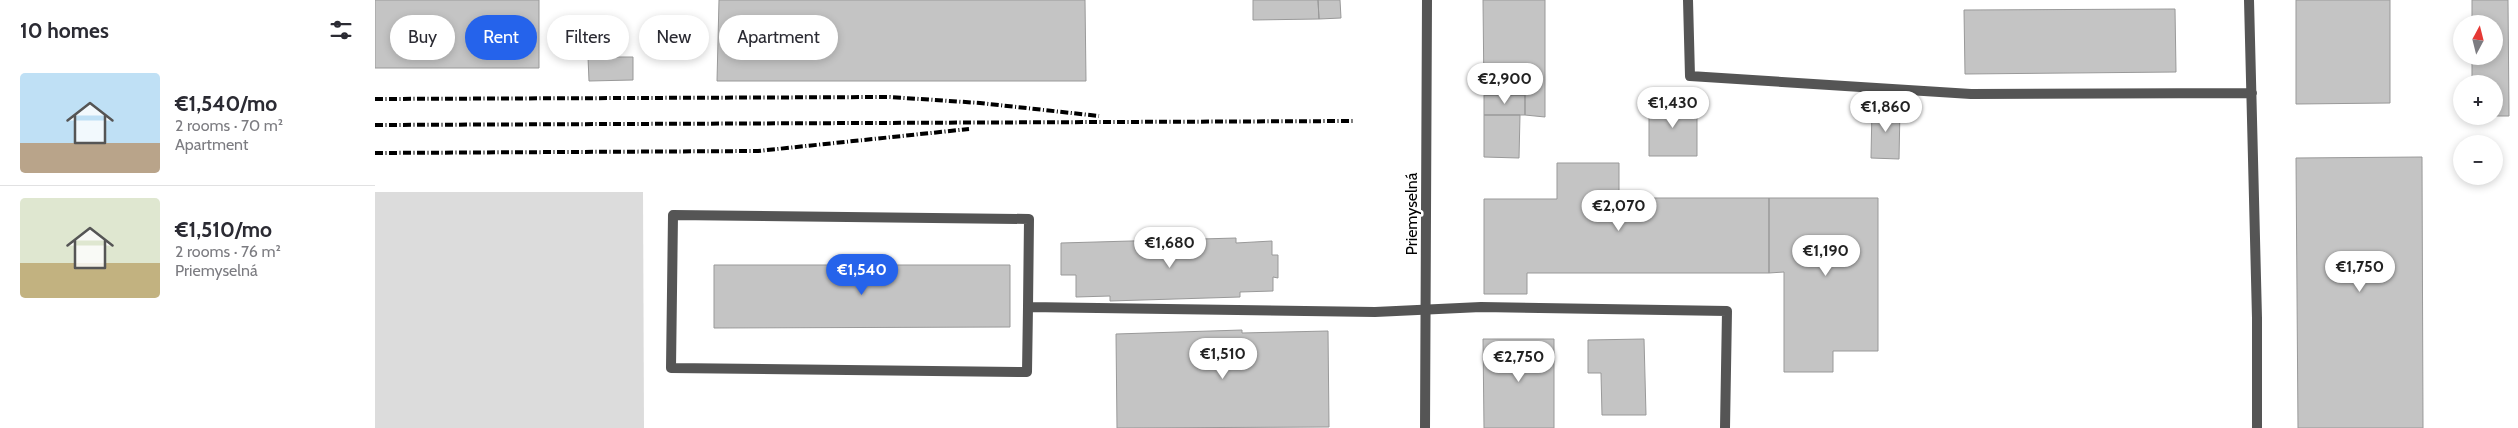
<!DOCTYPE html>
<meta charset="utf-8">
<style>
body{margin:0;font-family:Cabin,sans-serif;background:#f2f2f3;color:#2b2b33;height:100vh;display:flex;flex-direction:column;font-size:19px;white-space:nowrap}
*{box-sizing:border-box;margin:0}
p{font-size:16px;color:#7c7c81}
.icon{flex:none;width:28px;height:28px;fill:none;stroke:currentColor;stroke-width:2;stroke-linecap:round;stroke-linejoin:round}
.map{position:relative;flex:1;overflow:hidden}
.panel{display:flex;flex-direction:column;background:#fff;width:375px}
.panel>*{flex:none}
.banner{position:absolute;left:15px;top:15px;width:475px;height:45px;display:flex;gap:10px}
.needle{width:32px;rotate:7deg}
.tools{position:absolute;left:2078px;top:15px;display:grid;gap:10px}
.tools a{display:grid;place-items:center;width:50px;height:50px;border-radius:50%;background:#fff;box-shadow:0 2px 8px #0003;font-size:25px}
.price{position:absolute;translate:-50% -42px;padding:0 11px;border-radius:18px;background:#fff;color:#222;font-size:16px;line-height:32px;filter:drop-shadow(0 1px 2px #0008)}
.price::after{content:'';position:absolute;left:50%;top:30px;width:15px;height:11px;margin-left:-8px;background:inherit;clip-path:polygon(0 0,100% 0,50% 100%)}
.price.on{background:#2563eb;color:#fff}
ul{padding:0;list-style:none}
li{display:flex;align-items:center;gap:15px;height:125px;padding:0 20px}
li+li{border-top:1px solid #e1e1e2}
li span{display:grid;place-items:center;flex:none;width:140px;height:100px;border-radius:5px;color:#555}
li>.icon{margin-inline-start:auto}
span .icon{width:60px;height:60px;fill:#fffc;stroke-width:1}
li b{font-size:21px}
h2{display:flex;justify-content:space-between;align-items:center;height:60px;padding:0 20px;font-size:21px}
.chip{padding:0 18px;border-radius:22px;background:#fff;box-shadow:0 2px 8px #0003;font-size:18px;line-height:45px}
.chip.on{background:#2563eb;color:#fff}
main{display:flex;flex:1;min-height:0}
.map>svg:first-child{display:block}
</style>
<main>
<section class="panel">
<h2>10 homes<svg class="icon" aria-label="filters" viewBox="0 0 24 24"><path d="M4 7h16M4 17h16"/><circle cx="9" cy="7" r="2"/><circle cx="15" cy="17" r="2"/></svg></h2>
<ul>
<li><span style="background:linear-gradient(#bfe0f5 70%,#b9a48a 0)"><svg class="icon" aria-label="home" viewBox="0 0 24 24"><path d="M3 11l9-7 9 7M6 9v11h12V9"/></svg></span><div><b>€1,540/mo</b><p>2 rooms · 70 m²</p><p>Apartment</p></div></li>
<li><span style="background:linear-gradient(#dfe7d0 65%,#c2b280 0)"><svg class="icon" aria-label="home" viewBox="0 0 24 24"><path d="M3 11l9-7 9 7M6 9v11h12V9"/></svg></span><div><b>€1,510/mo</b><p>2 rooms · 76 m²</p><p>Priemyselná</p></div></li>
</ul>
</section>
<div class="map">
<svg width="2143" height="428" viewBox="0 0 2143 428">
<rect width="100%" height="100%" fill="#fff"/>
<!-- green -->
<path fill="#dcdcdc" d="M0,192H268L269,428H0Z"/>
<!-- building -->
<path fill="#c4c4c4" stroke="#999" d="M0,0H164V68H0Z
M344,0H710L711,81H342Z
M878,0H943L944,19L878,20Z
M943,0H965L966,18L944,19Z
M1108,0H1170V117L1150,115V95H1109Z
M1921,0H2015V103L1921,104Z
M2097,0H2133L2134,116H2097H2119V84H2097V56H2119V24H2097Z
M1800,9L1801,72L1590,74L1589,10Z
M213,57H258V80L214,81Z
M1109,95H1150V115H1109Z
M1274,102H1322V156H1274Z
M1497,107L1525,108L1524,159L1496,158Z
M1109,115H1145L1144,158L1109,157Z
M2047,157L2048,428H1923L1921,158Z
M1182,163H1244V198H1394V273H1152V294H1109V199H1182Z
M1394,198H1503V351H1458V372H1409V272L1394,273Z
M861,238V243L897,241V255H903V278L898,277V291L865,292V297L735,301V296L701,297V275H686V243Z
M339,265H635V327L339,328Z
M867,330V333L953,331L954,427L742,428L741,334Z
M1108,339H1179V428H1109Z
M1269,339L1271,415H1227L1226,373H1213V340Z"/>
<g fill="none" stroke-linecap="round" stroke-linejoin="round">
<!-- service -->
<path stroke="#555" stroke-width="10" d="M1313,0L1315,76L1596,94L1877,93
M1874,0L1882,318V428
M653,307L652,372L296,368L298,215L654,219L653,307L1000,312L1106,307L1352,311L1350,428"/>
<!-- minor -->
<path stroke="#555" stroke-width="10" d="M1050,428L1052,0"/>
<!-- rail -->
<path stroke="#000" stroke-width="4" stroke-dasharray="8 2.5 1 2.5" stroke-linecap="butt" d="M0,99L515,97L605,103L724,116
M0,125L979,121
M0,153L383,151L594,129"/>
</g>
<g text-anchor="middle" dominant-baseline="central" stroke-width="5" stroke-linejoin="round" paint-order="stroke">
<!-- street labels -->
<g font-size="16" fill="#000" stroke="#fff">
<text transform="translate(1036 214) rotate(-90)">Priemyselná</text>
</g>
</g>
</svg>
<div class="tools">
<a><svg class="needle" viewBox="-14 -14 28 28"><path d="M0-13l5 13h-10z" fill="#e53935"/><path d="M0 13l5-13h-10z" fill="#7c7c81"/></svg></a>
<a>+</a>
<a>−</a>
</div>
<b class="price" style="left:1130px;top:105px">€2,900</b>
<b class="price" style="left:1298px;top:129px">€1,430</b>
<b class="price" style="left:1511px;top:133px">€1,860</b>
<b class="price" style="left:1244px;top:232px">€2,070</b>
<b class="price" style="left:795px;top:269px">€1,680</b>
<b class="price" style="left:1451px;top:277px">€1,190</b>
<b class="price" style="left:1985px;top:293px">€1,750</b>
<b class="price on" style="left:487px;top:296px">€1,540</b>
<b class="price" style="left:848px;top:380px">€1,510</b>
<b class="price" style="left:1144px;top:383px">€2,750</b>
<div class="banner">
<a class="chip">Buy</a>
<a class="chip on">Rent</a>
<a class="chip">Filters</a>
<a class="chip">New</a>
<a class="chip">Apartment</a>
</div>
</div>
</main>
